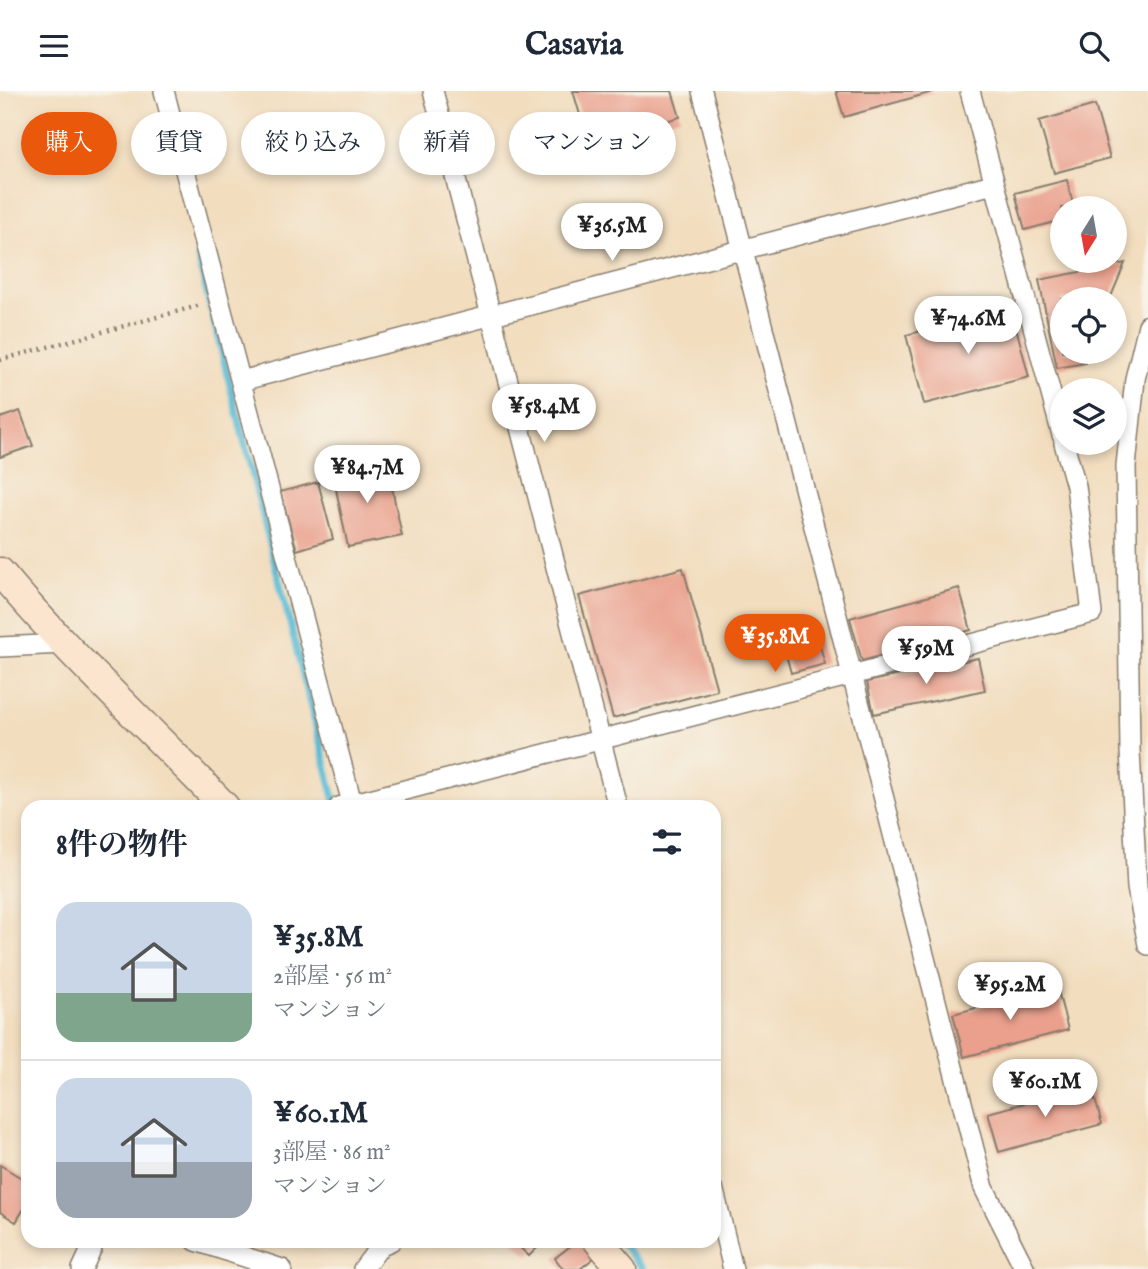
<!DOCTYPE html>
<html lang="ja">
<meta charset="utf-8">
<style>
body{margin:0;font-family:"IM FELL English","Noto Serif JP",serif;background:#f2f2f3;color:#1f2937;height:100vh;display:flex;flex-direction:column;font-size:26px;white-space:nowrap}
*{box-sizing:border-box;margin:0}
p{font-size:23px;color:#747a83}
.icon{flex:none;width:38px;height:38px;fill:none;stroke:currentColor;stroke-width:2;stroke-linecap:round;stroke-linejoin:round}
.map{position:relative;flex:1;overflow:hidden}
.panel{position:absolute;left:21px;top:709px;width:700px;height:448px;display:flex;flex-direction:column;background:#fff;border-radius:21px;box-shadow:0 4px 10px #0003}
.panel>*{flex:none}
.hud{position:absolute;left:21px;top:21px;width:700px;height:63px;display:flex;gap:14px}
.needle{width:46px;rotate:191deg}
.tools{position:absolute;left:1050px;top:105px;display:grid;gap:14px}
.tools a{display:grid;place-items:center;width:77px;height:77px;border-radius:50%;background:#fff;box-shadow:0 4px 10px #0003;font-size:35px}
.price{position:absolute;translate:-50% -60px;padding:0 16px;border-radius:24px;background:#fff;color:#222;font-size:23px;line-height:46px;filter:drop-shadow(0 2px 4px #0008)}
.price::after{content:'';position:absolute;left:50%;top:42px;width:21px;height:16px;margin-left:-10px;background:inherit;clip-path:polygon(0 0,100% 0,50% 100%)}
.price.current{background:#ea580c;color:#fff}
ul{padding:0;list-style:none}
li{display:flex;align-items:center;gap:21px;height:175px;padding:0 35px}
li+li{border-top:2px solid #e0e1e3}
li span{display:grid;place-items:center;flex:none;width:196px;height:140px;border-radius:21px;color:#555}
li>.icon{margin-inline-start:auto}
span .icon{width:84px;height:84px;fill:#fffc;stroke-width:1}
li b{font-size:30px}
h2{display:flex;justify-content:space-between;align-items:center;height:84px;padding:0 35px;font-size:30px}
.pill{padding:0 24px;border-radius:32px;background:#fff;box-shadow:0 4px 10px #0003;font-size:24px;line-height:63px}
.pill.current{background:#ea580c;color:#fff}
header{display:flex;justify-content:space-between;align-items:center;height:91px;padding:0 35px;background:#fff;font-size:32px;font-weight:800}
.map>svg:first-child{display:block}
</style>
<header><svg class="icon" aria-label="menu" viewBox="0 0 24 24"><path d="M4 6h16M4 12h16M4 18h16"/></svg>Casavia<svg class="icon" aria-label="search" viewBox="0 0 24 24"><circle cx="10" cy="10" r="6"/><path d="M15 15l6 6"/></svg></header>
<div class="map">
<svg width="1148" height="1178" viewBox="0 0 1148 1178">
<rect width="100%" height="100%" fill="#f7f3e8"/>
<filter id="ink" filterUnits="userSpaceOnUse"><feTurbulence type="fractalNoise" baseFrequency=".0143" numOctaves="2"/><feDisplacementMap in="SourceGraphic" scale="14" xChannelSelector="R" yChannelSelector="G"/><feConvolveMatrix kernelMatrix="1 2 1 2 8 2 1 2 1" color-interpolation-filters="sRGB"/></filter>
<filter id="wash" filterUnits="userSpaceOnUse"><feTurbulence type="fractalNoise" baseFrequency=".00686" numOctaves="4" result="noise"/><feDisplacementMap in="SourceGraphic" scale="28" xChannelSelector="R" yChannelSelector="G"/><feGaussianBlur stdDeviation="1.57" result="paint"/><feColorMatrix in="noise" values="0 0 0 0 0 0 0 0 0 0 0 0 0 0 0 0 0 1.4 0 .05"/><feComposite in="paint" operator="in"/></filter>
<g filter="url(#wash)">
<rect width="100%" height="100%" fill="#f2ddbe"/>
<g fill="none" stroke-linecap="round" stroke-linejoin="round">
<!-- stream -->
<path stroke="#57bbd5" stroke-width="7" d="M197,163L336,715
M620,1150L643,1178"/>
</g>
<g id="blocks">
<!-- building -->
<path fill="#eaa08d" d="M573,0H672L680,26L588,51Z
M836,0H933V1L844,26Z
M1095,14L1110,67L1054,82L1039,30Z
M1067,89L1074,117H1062V129L1025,139L1015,102Z
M1125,172L1110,208H1062V261H1090L1085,272L1057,277L1039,189Z
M1011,217L1029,286L924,313L906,244Z
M20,320L33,355L0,366V327Z
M387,373L402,445L348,456L333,384Z
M318,391L333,448L297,459L280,401Z
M683,477L717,599L613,627L579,505Z
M959,497L971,539L862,570L850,527Z
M817,544L825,573L791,582L783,553Z
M978,567L985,599L874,623L867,591Z
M1057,896L1068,939L964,966L953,923Z
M1091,994L1102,1033L999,1061L988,1022Z
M0,1074L28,1091V1111L16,1131L0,1121Z
M513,1150H544L529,1165Z
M577,1150H582L595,1166L580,1178H563L555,1167Z"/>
</g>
</g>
<g filter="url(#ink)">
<use href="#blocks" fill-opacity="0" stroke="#877c6d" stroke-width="2"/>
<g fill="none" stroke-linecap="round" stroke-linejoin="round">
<defs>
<path id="street" d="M164,0L352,712
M433,0L618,716
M702,0L984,1097L1025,1178
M970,0L1062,344
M1148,234L1135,288L1126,375L1130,659L1137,797L1148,854
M241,290L993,93
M0,556L64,553
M339,716L1092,522L1076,395L1064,352
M714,1100L733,1178
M196,1150L282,1178
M82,1178L95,1150
M363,1178L381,1154L391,1150"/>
<path id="secondary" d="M0,481C69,564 150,637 225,716
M598,1150L622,1178"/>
</defs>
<!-- street casing -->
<use href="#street" stroke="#877c6d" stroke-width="22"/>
<!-- secondary casing -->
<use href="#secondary" stroke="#877c6d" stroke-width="31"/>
<!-- path -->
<path stroke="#877c6d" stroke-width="4.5" stroke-dasharray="2 5" stroke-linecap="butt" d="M0,269L201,214"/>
<!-- street -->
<use href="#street" stroke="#fff" stroke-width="19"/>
<!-- secondary -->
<use href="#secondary" stroke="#fce5cf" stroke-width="28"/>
</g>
</g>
</svg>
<div class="tools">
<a><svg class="needle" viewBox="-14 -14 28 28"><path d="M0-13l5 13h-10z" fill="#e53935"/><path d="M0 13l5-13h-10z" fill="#747a83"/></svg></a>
<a><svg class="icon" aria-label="locate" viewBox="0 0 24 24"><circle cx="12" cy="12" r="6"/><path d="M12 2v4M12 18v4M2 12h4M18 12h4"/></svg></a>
<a><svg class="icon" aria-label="layers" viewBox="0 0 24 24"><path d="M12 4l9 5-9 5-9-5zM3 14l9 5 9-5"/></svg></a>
</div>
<b class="price" style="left:612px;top:172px">¥36.5M</b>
<b class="price" style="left:968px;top:265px">¥74.6M</b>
<b class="price" style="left:544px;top:353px">¥58.4M</b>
<b class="price" style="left:367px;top:414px">¥84.7M</b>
<b class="price current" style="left:775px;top:583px">¥35.8M</b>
<b class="price" style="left:926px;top:595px">¥59M</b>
<b class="price" style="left:1010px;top:931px">¥95.2M</b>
<b class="price" style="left:1045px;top:1028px">¥60.1M</b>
<div class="hud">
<a class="pill current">購入</a>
<a class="pill">賃貸</a>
<a class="pill">絞り込み</a>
<a class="pill">新着</a>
<a class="pill">マンション</a>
</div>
<section class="panel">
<h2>8件の物件<svg class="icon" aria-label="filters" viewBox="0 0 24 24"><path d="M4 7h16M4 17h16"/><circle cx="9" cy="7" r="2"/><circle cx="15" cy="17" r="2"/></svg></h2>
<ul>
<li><span style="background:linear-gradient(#c9d6e8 65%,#7fa58c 0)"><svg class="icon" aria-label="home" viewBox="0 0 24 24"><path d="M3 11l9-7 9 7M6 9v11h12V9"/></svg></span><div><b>¥35.8M</b><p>2部屋 · 56 m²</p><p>マンション</p></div></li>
<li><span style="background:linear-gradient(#c9d6e8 60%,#9aa5b1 0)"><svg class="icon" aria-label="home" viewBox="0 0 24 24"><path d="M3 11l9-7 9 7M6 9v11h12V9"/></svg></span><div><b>¥60.1M</b><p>3部屋 · 86 m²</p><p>マンション</p></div></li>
</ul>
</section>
</div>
